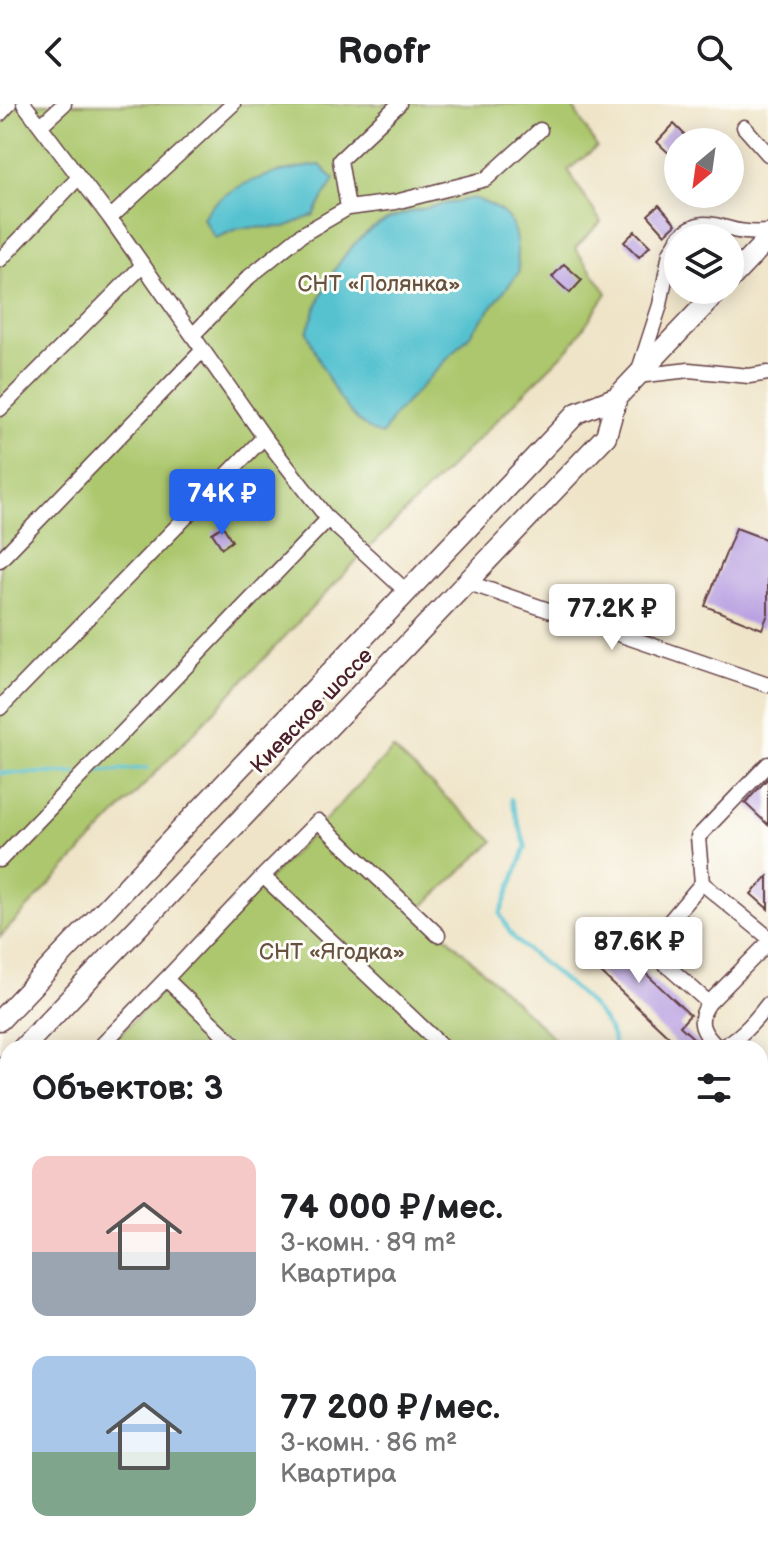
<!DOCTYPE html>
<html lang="ru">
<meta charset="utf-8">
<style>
body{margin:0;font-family:"Balsamiq Sans",sans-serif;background:#f2f2f2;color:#202124;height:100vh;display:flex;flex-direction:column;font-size:30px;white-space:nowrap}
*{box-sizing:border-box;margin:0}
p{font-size:26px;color:#757577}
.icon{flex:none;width:44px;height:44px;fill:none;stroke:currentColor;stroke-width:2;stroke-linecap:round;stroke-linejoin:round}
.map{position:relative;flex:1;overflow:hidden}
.drawer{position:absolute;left:0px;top:936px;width:768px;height:514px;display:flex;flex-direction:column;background:#fff;border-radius:24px 24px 0 0;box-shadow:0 4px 20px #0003}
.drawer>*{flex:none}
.needle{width:52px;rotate:209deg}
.fabs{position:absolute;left:664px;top:24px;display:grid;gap:16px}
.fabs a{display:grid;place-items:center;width:80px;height:80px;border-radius:50%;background:#fff;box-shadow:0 4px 20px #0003;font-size:40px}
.price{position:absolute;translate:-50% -68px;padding:0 18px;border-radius:8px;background:#fff;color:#222;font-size:26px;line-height:52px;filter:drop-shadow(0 2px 4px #0008)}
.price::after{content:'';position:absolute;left:50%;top:48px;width:24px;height:18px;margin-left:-12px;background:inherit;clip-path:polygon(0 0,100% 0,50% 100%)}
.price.on{background:#2563eb;color:#fff}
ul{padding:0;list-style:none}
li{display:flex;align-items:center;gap:24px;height:200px;padding:0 32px}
li span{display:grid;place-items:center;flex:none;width:224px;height:160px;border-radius:16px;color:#555}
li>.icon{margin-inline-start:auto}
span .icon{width:96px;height:96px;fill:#fffc;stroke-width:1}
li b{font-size:34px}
h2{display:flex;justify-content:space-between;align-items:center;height:96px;padding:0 32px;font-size:34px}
header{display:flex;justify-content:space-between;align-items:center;height:104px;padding:0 32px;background:#fff;font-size:36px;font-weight:700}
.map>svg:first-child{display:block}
</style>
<header><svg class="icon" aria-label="back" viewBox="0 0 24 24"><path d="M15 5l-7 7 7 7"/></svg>Roofr<svg class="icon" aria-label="search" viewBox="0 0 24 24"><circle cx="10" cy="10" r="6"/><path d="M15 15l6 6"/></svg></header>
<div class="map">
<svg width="768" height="1449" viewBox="0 0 768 1449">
<rect width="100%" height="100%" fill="#fdfcf7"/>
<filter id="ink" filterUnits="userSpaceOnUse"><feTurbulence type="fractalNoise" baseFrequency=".0125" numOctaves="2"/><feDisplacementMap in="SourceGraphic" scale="16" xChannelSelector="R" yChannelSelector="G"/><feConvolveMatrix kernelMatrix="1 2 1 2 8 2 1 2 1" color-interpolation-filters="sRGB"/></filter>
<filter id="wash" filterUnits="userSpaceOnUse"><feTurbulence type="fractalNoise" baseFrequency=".006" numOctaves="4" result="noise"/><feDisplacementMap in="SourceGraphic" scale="32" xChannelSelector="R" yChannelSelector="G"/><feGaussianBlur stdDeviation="1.8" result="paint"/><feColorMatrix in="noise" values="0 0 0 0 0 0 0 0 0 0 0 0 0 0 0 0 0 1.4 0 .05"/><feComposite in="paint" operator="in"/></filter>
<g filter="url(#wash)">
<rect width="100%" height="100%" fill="#efe4c8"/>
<!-- green -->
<path fill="#acc76d" stroke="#7b734c" stroke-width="2" d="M0,0H571L597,43L568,66L601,118L575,144L607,189L571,242L364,449L0,833Z
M393,645L494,737L419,806L564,944H107Z
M8,1048V1218L0,1210V1056Z
M768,1270V1449H598L601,1442H760V1273Z
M406,1442H500L490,1449H406L403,1447Z"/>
<!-- water -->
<path fill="#56c2d0" stroke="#50707e" stroke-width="2" d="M320,61L334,75L314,111L285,123L240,124L215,134L203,114C222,79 283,65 320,61Z
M473,94C520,110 514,124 519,168L468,233L396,309L382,331C346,321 320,261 307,228C323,181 348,127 400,111C423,103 449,100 473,94Z"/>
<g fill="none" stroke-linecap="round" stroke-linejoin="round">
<!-- stream -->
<path stroke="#56c2d0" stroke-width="4" d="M93,668L147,664
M0,669H76
M511,695L526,743L500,810C505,818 509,829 516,836C544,864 611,903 615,944"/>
</g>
<g id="blocks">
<!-- building -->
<path fill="#b89fe1" d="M674,20L692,38H678V58L657,38Z
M659,101L676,120L665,130L648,111Z
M635,127L650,142L639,153L624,138Z
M564,160L582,176L570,189L552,173Z
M223,422L232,437L222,444L212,429Z
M736,424L768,436V510L762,525L705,502Z
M768,674V721L745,699Z
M768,772V805L751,790Z
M613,819L634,839L624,849L690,911L680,922L704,944H681L582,851Z"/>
</g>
</g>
<g filter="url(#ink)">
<use href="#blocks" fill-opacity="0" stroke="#633d43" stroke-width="2"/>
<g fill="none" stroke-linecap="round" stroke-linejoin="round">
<defs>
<path id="minor" d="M24,0L110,114L264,333L328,415L407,488
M0,10L9,0
M41,21L64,0
M744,23L768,50
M348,104L340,56L399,0
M110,114L233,0
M678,134C696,116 707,118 730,125C743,129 755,129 768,128
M678,135L670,149L660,201L637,272L689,266L749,272L768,269
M0,156L79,73
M193,231L249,173L301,131L348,104L395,98L486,75L540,26
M0,305L143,161
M0,456L203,246
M469,479L768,581
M0,604L264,333
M0,756L328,415
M263,772L318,717L438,831
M702,779L768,833
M166,875L263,772L444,944
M709,899L768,839
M99,944L166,875L238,944
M718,944C703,929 695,918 709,899L656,852L659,830L702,779L698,733L768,660
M719,944C739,936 755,917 768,900
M0,1049L8,1040
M0,1101L8,1109
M0,1424L8,1431
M21,1442L29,1449"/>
<path id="highway" d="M730,175L768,135
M0,916L577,309L617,293L719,186
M23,944L606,332L617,293
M0,968L8,960"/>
</defs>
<!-- minor casing -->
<use href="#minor" stroke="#633d43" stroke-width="17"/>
<!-- highway casing -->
<use href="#highway" stroke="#633d43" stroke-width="23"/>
<!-- minor -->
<use href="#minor" stroke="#fff" stroke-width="14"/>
<!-- highway -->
<use href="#highway" stroke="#fff" stroke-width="20"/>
</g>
</g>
<g text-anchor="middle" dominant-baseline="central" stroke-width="6" stroke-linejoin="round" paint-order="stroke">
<!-- park labels -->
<g font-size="22" fill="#67513f" stroke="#fdfcf7">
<text x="379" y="180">СНТ «Полянка»</text>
<text x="332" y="848">СНТ «Ягодка»</text>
</g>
<!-- street labels -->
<g font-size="22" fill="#4a1f2b" stroke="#fdfcf7">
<text transform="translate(312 607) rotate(-46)">Киевское шоссе</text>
</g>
</g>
</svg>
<div class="fabs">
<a><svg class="needle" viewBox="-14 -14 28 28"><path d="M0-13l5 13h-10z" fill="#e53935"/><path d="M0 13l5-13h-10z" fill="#757577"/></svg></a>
<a><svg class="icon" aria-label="layers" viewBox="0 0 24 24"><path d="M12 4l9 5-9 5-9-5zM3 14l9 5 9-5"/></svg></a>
</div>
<b class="price on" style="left:222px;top:433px">74K ₽</b>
<b class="price" style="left:612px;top:548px">77.2K ₽</b>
<b class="price" style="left:639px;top:881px">87.6K ₽</b>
<section class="drawer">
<h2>Объектов: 3<svg class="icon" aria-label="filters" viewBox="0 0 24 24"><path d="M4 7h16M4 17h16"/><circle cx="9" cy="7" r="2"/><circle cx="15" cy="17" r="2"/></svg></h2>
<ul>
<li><span style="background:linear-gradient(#f6c9c9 60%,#9aa5b1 0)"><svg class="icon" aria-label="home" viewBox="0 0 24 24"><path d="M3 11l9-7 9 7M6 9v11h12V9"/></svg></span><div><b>74 000 ₽/мес.</b><p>3-комн. · 89 m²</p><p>Квартира</p></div></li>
<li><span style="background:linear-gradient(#a9c7e8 60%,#7fa58c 0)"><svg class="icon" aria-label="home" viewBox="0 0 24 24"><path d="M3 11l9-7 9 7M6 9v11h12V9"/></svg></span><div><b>77 200 ₽/мес.</b><p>3-комн. · 86 m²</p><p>Квартира</p></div></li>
</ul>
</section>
</div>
